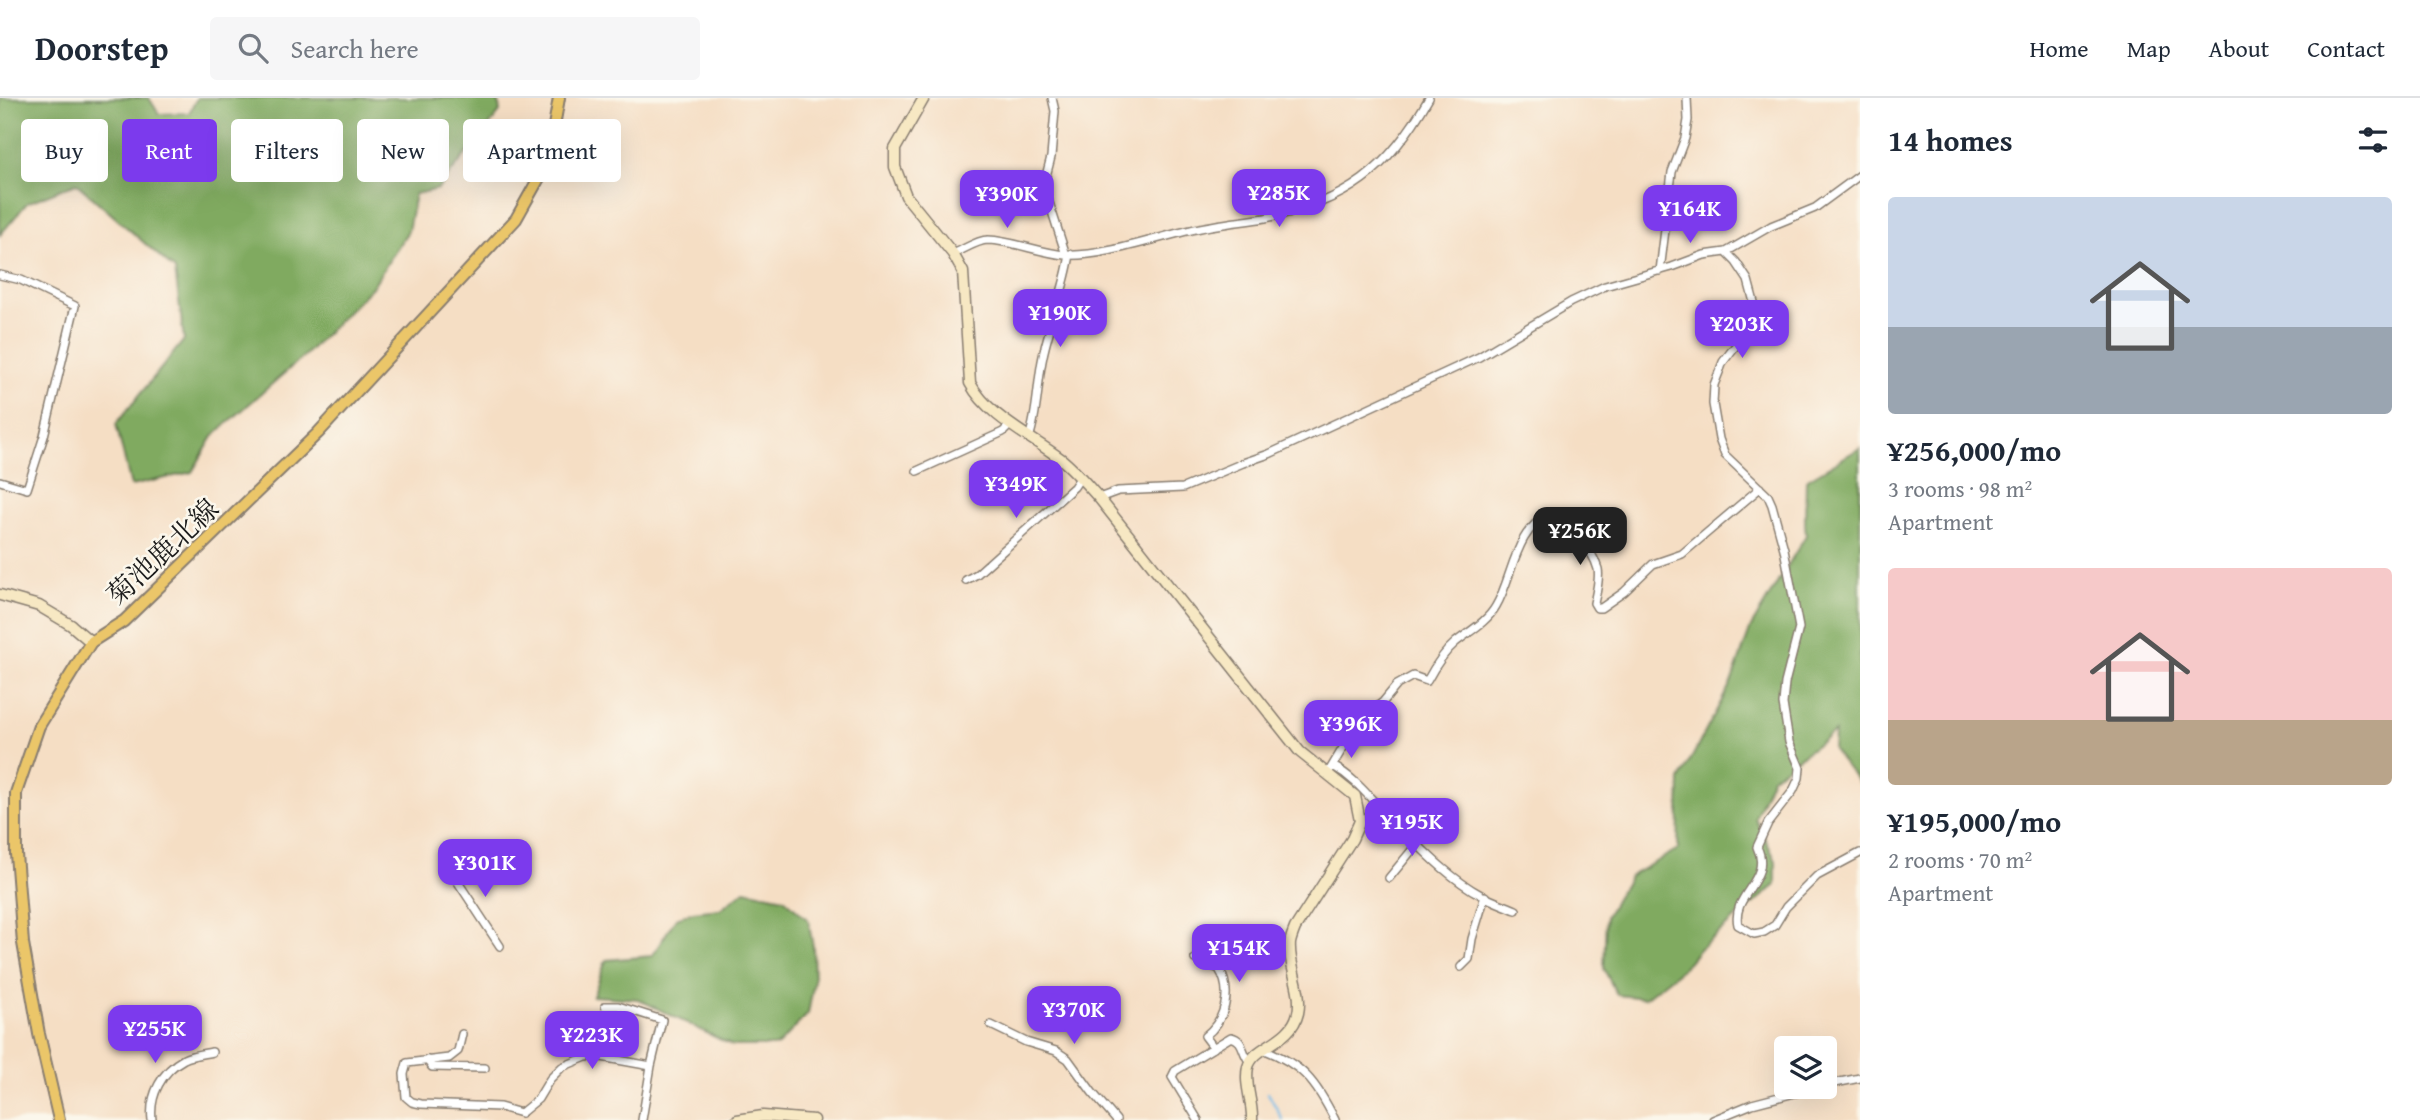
<!DOCTYPE html>
<meta charset="utf-8">
<style>
body{margin:0;font-family:"Gentium Book Plus","Noto Serif JP",serif;background:#f6f6f7;color:#1f2937;height:100vh;display:flex;flex-direction:column;font-size:26px;white-space:nowrap}
*{box-sizing:border-box;margin:0}
p{font-size:23px;color:#747a83}
.icon{flex:none;width:38px;height:38px;fill:none;stroke:currentColor;stroke-width:2;stroke-linecap:round;stroke-linejoin:round}
.map{position:relative;flex:1;overflow:hidden}
.details{display:flex;flex-direction:column;background:#fff;width:560px}
.details>*{flex:none}
.top-card{position:absolute;left:21px;top:21px;width:665px;height:63px;display:flex;gap:14px}
.tools{position:absolute;left:1774px;top:938px;display:grid;gap:14px}
.tools a{display:grid;place-items:center;width:63px;height:63px;border-radius:7px;background:#fff;box-shadow:0 7px 28px #0002;font-size:35px}
.price{position:absolute;translate:-50% -60px;padding:0 16px;border-radius:14px;background:#7c3aed;color:#fff;font-size:23px;line-height:46px;filter:drop-shadow(0 2px 4px #0008)}
.price::after{content:'';position:absolute;left:50%;top:42px;width:21px;height:16px;margin-left:-10px;background:inherit;clip-path:polygon(0 0,100% 0,50% 100%)}
.price.active{background:#222;color:#fff}
ul{padding:0;list-style:none}
li{display:grid;align-content:center;gap:14px;height:371px;padding:0 28px}
li span{display:grid;place-items:center;height:217px;border-radius:7px;color:#555}
li>.icon{margin-inline-start:auto}
span .icon{width:126px;height:126px;fill:#fffc;stroke-width:1}
li b{font-size:30px}
h2{display:flex;justify-content:space-between;align-items:center;height:84px;padding:0 28px;font-size:30px}
.pill{padding:0 24px;border-radius:7px;background:#fff;box-shadow:0 7px 28px #0002;font-size:24px;line-height:63px}
.pill.active{background:#7c3aed;color:#fff}
header{display:flex;align-items:center;gap:42px;box-sizing:border-box;height:98px;padding:0 35px;background:#fff;border-bottom:2px solid #e0e1e3}
header strong{font-size:33px}
nav{display:flex;gap:38px;margin-inline-start:auto;font-size:24px}
.search{width:490px;height:63px;background:#f6f6f7;display:flex;align-items:center;gap:18px;box-sizing:border-box;padding:0 24px;border-radius:7px;color:#747a83;font-size:26px}
main{display:flex;flex:1;min-height:0}
.map>svg:first-child{display:block}
</style>
<header>
<strong>Doorstep</strong>
<div class="search"><svg class="icon" aria-label="search" viewBox="0 0 24 24"><circle cx="10" cy="10" r="6"/><path d="M15 15l6 6"/></svg>Search here</div>
<nav><a>Home</a><a>Map</a><a>About</a><a>Contact</a></nav>
</header>
<main>
<div class="map">
<svg width="1860" height="1022" viewBox="0 0 1860 1022">
<rect width="100%" height="100%" fill="#fbf7ec"/>
<filter id="ink" filterUnits="userSpaceOnUse"><feTurbulence type="fractalNoise" baseFrequency=".0143" numOctaves="2"/><feDisplacementMap in="SourceGraphic" scale="14" xChannelSelector="R" yChannelSelector="G"/><feConvolveMatrix kernelMatrix="1 2 1 2 8 2 1 2 1" color-interpolation-filters="sRGB"/></filter>
<filter id="wash" filterUnits="userSpaceOnUse"><feTurbulence type="fractalNoise" baseFrequency=".00686" numOctaves="4" result="noise"/><feDisplacementMap in="SourceGraphic" scale="28" xChannelSelector="R" yChannelSelector="G"/><feGaussianBlur stdDeviation="1.57" result="paint"/><feColorMatrix in="noise" values="0 0 0 0 0 0 0 0 0 0 0 0 0 0 0 0 0 1.4 0 .05"/><feComposite in="paint" operator="in"/></filter>
<g filter="url(#wash)">
<rect width="100%" height="100%" fill="#f5dec4"/>
<!-- forest -->
<path fill="#80aa61" stroke="#4e633e" stroke-width="2" d="M0,0H149L159,16L189,15L197,0H498L500,14L438,91L415,96L408,133L372,189L305,257L214,337L192,374L131,388L116,326L184,242L175,172L76,85L27,105L0,137Z
M1860,350V686L1833,652L1834,634L1772,679L1755,720L1776,763V787L1699,851L1683,870L1645,900L1617,897L1604,871L1606,818L1629,779L1678,751L1680,682L1731,585L1751,529L1806,437L1805,426L1806,382Z
M745,792L784,800L808,822L813,848L814,884L808,916L777,948H733L638,901L593,898L606,862L652,858L676,820L693,814L720,811Z"/>
<g fill="none" stroke-linecap="round" stroke-linejoin="round">
<!-- stream -->
<path stroke="#6eb9e7" stroke-width="2.5" d="M1268,995L1283,1022"/>
</g>
</g>
<g filter="url(#ink)">
<g fill="none" stroke-linecap="round" stroke-linejoin="round">
<defs>
<path id="street" d="M1052,0L1055,13L1051,59L1045,82L1046,95L1066,157
M1726,154L1736,164L1748,182L1755,208L1753,225L1723,264L1714,287L1713,306L1719,341L1725,357L1768,398L1772,407L1784,451L1799,530L1785,585L1783,606L1789,644L1800,670L1799,680L1793,693L1768,725L1757,749C1773,782 1731,796 1738,827L1754,836L1764,834L1775,827L1786,809L1817,778L1860,755
M953,156C963,152 977,142 988,142C1014,143 1040,155 1066,157C1102,159 1155,140 1191,132C1215,126 1240,124 1265,120C1347,105 1389,71 1429,0
M1660,173L1672,74L1685,40L1688,22L1687,0
M0,177L21,182L75,208L44,338L27,391L0,383
M1029,340C1038,314 1037,285 1043,258C1050,224 1065,191 1070,156
M917,373L1003,334L1011,326
M1099,400L1118,393L1183,390L1243,365L1269,356L1479,259L1571,204L1605,188L1672,169L1704,157L1726,154L1771,128L1815,110L1860,77
M966,482L977,476L1074,389L1080,380
M1333,668C1355,680 1368,698 1385,715C1415,743 1445,778 1481,797C1492,803 1504,807 1516,812
M1328,675L1359,623L1383,604L1397,587L1413,578L1427,583C1435,568 1443,555 1456,544C1470,533 1487,524 1496,508C1513,479 1515,430 1550,417C1568,424 1593,452 1598,471C1600,481 1596,496 1594,505L1597,510H1601L1624,494L1653,466L1682,456L1760,390
M448,769L500,848
M1389,780L1417,746L1441,706
M1195,861L1219,871C1233,893 1225,923 1205,938L1214,950
M1461,869L1469,861L1472,841L1485,798
M605,908H618L662,922L651,968
M991,927L1026,944L1056,953L1068,961L1092,994L1116,1022
M462,936L458,953L449,960L407,965L404,976L406,999L412,1004L421,1006L500,1009L521,1015
M1263,951C1303,967 1316,984 1335,1022
M427,962L432,969L485,970
M1825,987L1860,980
M521,1015L538,1001L550,981L562,969L586,959L596,958L651,968L642,1022
M152,1022C149,997 162,973 184,961C192,957 203,956 212,954
M1198,1022L1172,979L1175,973L1231,939C1245,942 1241,955 1250,964
M1713,1022L1752,1006L1818,989"/>
<path id="secondary" d="M924,0L895,51V69L906,98L953,156L963,174L970,285C988,319 1031,338 1061,361C1075,372 1087,387 1099,400L1300,654L1355,698L1360,723L1352,741L1295,830C1293,835 1291,840 1290,845C1288,868 1303,892 1298,915C1291,945 1254,947 1248,969C1244,987 1253,1004 1252,1022
M0,497L39,508L71,527L91,544
M737,1022L763,1018L814,1022"/>
<path id="primary" d="M59,1022L39,936L23,845L16,756V695L39,628L91,544L124,523L318,335L516,121L539,80L551,45L559,0"/>
</defs>
<!-- street casing -->
<use href="#street" stroke="#887d70" stroke-width="10"/>
<!-- secondary casing -->
<use href="#secondary" stroke="#887d70" stroke-width="13"/>
<!-- primary casing -->
<use href="#primary" stroke="#887d70" stroke-width="14"/>
<!-- street -->
<use href="#street" stroke="#fff" stroke-width="7"/>
<!-- secondary -->
<use href="#secondary" stroke="#f7e8c3" stroke-width="10"/>
<!-- primary -->
<use href="#primary" stroke="#ebc669" stroke-width="10"/>
</g>
</g>
<g text-anchor="middle" dominant-baseline="central" stroke-width="5" stroke-linejoin="round" paint-order="stroke">
<!-- street labels -->
<g font-size="28" fill="#1c1c1c" stroke="#fbf7ec">
<text transform="translate(162 453) rotate(-43)">菊池鹿北線</text>
</g>
</g>
</svg>
<div class="tools">
<a><svg class="icon" aria-label="layers" viewBox="0 0 24 24"><path d="M12 4l9 5-9 5-9-5zM3 14l9 5 9-5"/></svg></a>
</div>
<b class="price" style="left:1279px;top:131px">¥285K</b>
<b class="price" style="left:1007px;top:132px">¥390K</b>
<b class="price" style="left:1690px;top:147px">¥164K</b>
<b class="price" style="left:1060px;top:251px">¥190K</b>
<b class="price" style="left:1742px;top:262px">¥203K</b>
<b class="price" style="left:1016px;top:422px">¥349K</b>
<b class="price active" style="left:1580px;top:469px">¥256K</b>
<b class="price" style="left:1351px;top:662px">¥396K</b>
<b class="price" style="left:1412px;top:760px">¥195K</b>
<b class="price" style="left:485px;top:801px">¥301K</b>
<b class="price" style="left:1239px;top:886px">¥154K</b>
<b class="price" style="left:1074px;top:948px">¥370K</b>
<b class="price" style="left:155px;top:967px">¥255K</b>
<b class="price" style="left:592px;top:973px">¥223K</b>
<div class="top-card">
<a class="pill">Buy</a>
<a class="pill active">Rent</a>
<a class="pill">Filters</a>
<a class="pill">New</a>
<a class="pill">Apartment</a>
</div>
</div>
<section class="details">
<h2>14 homes<svg class="icon" aria-label="filters" viewBox="0 0 24 24"><path d="M4 7h16M4 17h16"/><circle cx="9" cy="7" r="2"/><circle cx="15" cy="17" r="2"/></svg></h2>
<ul>
<li><span style="background:linear-gradient(#c9d6e8 60%,#9aa5b1 0)"><svg class="icon" aria-label="home" viewBox="0 0 24 24"><path d="M3 11l9-7 9 7M6 9v11h12V9"/></svg></span><div><b>¥256,000/mo</b><p>3 rooms · 98 m²</p><p>Apartment</p></div></li>
<li><span style="background:linear-gradient(#f6c9c9 70%,#b9a48a 0)"><svg class="icon" aria-label="home" viewBox="0 0 24 24"><path d="M3 11l9-7 9 7M6 9v11h12V9"/></svg></span><div><b>¥195,000/mo</b><p>2 rooms · 70 m²</p><p>Apartment</p></div></li>
</ul>
</section>
</main>
